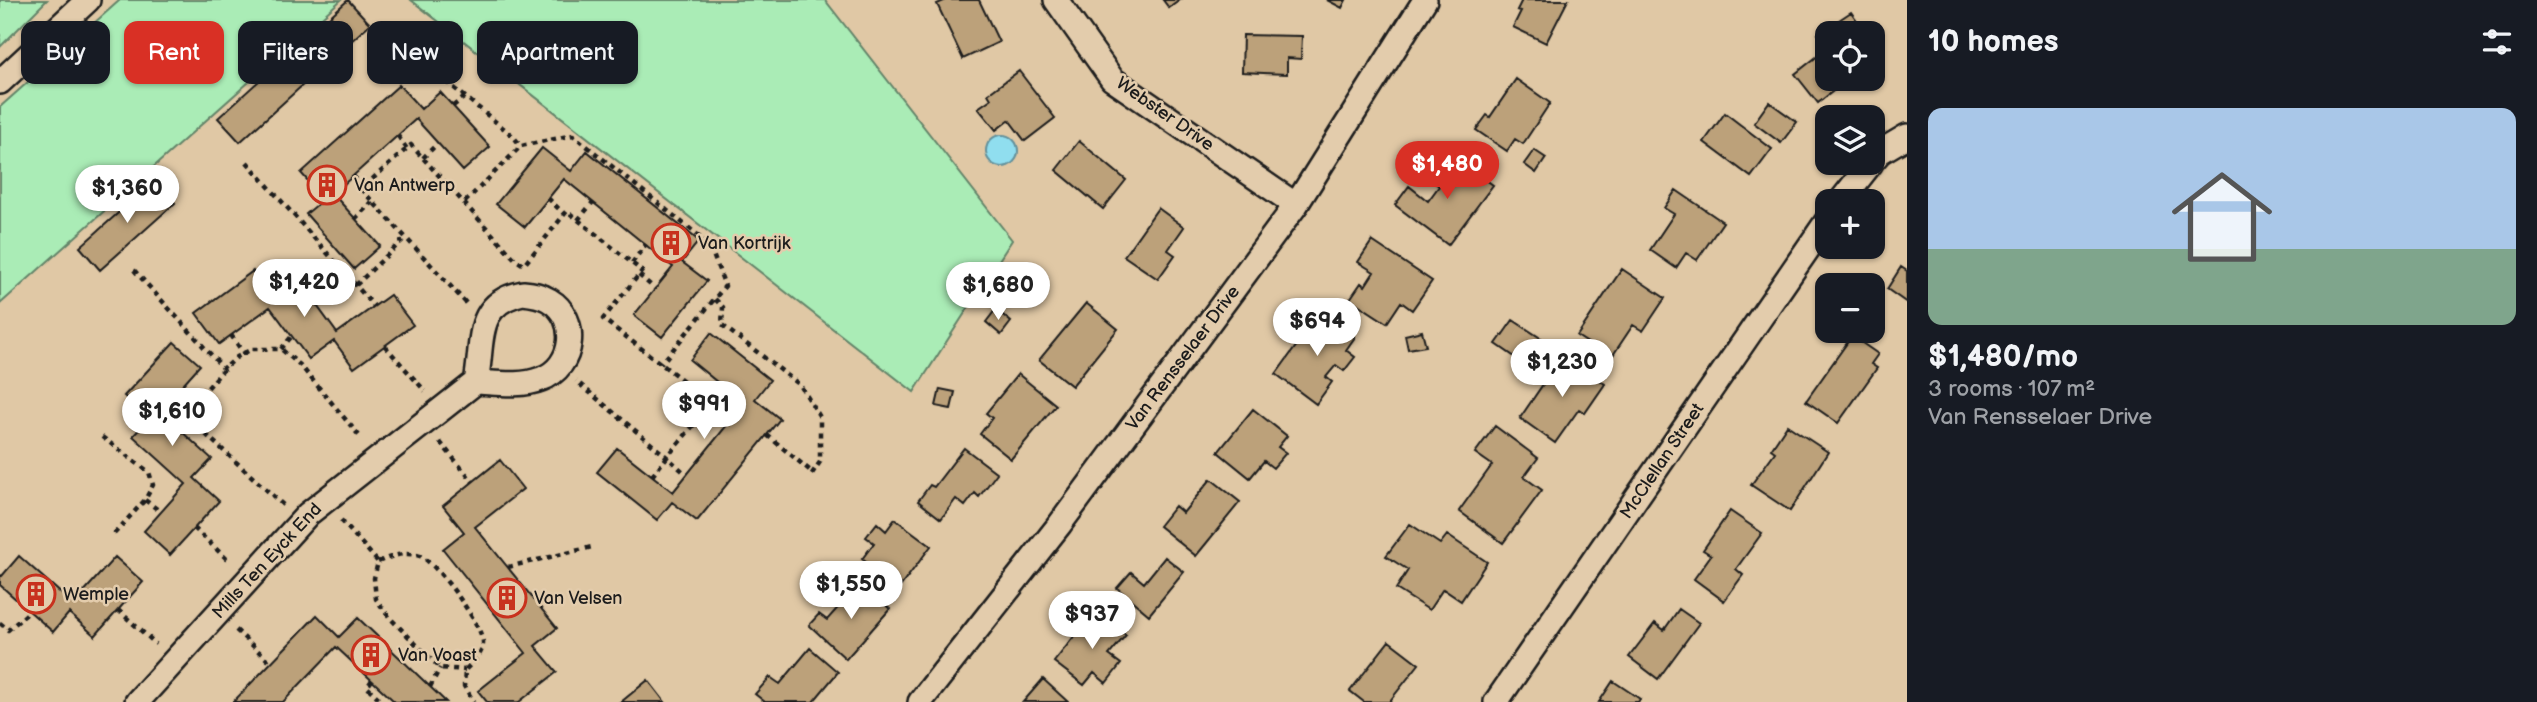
<!DOCTYPE html>
<meta charset="utf-8">
<style>
body{margin:0;font-family:"Balsamiq Sans",sans-serif;background:#20242c;color:#f1f3f6;height:100vh;display:flex;flex-direction:column;font-size:26px;white-space:nowrap}
*{box-sizing:border-box;margin:0}
p{font-size:23px;color:#9ea1a6}
.icon{flex:none;width:38px;height:38px;fill:none;stroke:currentColor;stroke-width:2;stroke-linecap:round;stroke-linejoin:round}
.map{position:relative;flex:1;overflow:hidden}
.side{display:flex;flex-direction:column;background:#171b24;width:630px}
.side>*{flex:none}
.banner{position:absolute;left:21px;top:21px;width:665px;height:63px;display:flex;gap:14px}
.buttons{position:absolute;left:1815px;top:21px;display:grid;gap:14px}
.buttons a{display:grid;place-items:center;width:70px;height:70px;border-radius:14px;background:#171b24;box-shadow:0 2px 5px #0004;font-size:35px}
.price{position:absolute;translate:-50% -60px;padding:0 16px;border-radius:24px;background:#fff;color:#222;font-size:23px;line-height:46px;filter:drop-shadow(0 2px 4px #0008)}
.price::after{content:'';position:absolute;left:50%;top:42px;width:21px;height:16px;margin-left:-10px;background:inherit;clip-path:polygon(0 0,100% 0,50% 100%)}
.price.active{background:#d93025;color:#fff}
ul{padding:0;list-style:none}
li{display:grid;align-content:center;gap:14px;height:371px;padding:0 21px}
li span{display:grid;place-items:center;height:217px;border-radius:14px;color:#555}
li>.icon{margin-inline-start:auto}
span .icon{width:126px;height:126px;fill:#fffc;stroke-width:1}
li b{font-size:30px}
h2{display:flex;justify-content:space-between;align-items:center;height:84px;padding:0 21px;font-size:30px}
.tag{padding:0 24px;border-radius:14px;background:#171b24;box-shadow:0 2px 5px #0004;font-size:24px;line-height:63px}
.tag.active{background:#d93025;color:#fff}
main{display:flex;flex:1;min-height:0}
.map>svg:first-child{display:block}
</style>
<main>
<div class="map">
<svg width="1907" height="702" viewBox="0 0 1907 702">
<rect width="100%" height="100%" fill="#e0c8a5"/>
<filter id="ink" filterUnits="userSpaceOnUse"><feTurbulence type="fractalNoise" baseFrequency=".0143" numOctaves="2"/><feDisplacementMap in="SourceGraphic" scale="14" xChannelSelector="R" yChannelSelector="G"/><feConvolveMatrix kernelMatrix="1 2 1 2 8 2 1 2 1" color-interpolation-filters="sRGB"/></filter>
<g filter="url(#ink)">
<!-- green -->
<path fill="#aaecb6" stroke="#638469" stroke-width="2" d="M0,0H47L0,47Z
M120,0H341L0,304V107Z
M411,0H825L1012,240L914,392Z"/>
<!-- water -->
<path fill="#90deef" stroke="#62909b" stroke-width="2" d="M986 151a16 16 0 1 1 32 0a16 16 0 1 1-32 0Z"/>
<!-- building -->
<path fill="#bca17a" stroke="#1c1c1c" stroke-width="2" d="M348,0L370,24L240,142L218,118Z
M946,0H979L999,42L963,59L937,4Z
M1163,0H1180L1169,8Z
M1327,0H1346L1342,8Z
M1522,0H1568L1546,43L1513,27L1521,11L1517,10Z
M1851,12L1866,33H1827V47L1818,34Z
M1243,35L1302,36L1301,59L1287,58V74L1242,72Z
M1824,51L1827,56V79L1847,80L1818,103L1795,74Z
M1019,71L1055,118L1025,141L1009,120L996,130L978,108L991,99L988,94Z
M1516,79L1550,103L1523,144L1515,139L1507,151L1476,130L1487,115L1490,117Z
M399,85L421,109L440,92L490,147L463,171L416,119L333,194L380,246L354,269L306,214L324,199L301,173Z
M1769,102L1797,122L1781,143L1754,123Z
M1725,113L1772,149L1751,177L1704,142Z
M1079,141L1126,180L1103,209L1056,170Z
M542,148L571,171L587,151L699,241L682,262L707,281L662,337L634,315L673,267L564,179L525,227L496,204Z
M1534,150L1546,158L1536,173L1524,164Z
M1453,156L1493,185L1448,245L1395,205L1409,186L1428,201L1439,186L1434,182Z
M154,181L175,203L100,270L80,247Z
M1676,190L1723,222L1697,260L1686,253L1676,268L1650,250L1674,214L1664,208Z
M1158,208L1184,227L1168,250L1175,255L1158,279L1124,256Z
M1372,241L1432,281L1412,310L1401,302L1387,323L1350,299L1361,283L1365,286L1374,272L1358,262Z
M1901,267L1907,271V303L1887,289Z
M1622,269L1665,298L1643,331L1633,325L1611,358L1577,336Z
M253,271L271,295L296,277L337,333L390,295L413,325L354,368L334,341L309,359L270,307L219,344L196,313Z
M1086,303L1118,329L1072,386L1039,360Z
M996,309L1011,322L1001,335L986,322Z
M1321,312L1355,337L1346,350L1355,357L1344,371L1336,365L1326,377L1332,382L1316,404L1276,374Z
M1513,320L1542,339L1525,364L1496,344Z
M1422,331L1426,346L1408,349L1405,335Z
M711,333L770,380L755,399L780,419L697,521L672,502L657,520L597,472L617,448L673,492L744,404L690,360Z
M1852,336L1878,354L1871,364L1877,368L1838,423L1806,401Z
M174,342L200,365L159,411L212,459L194,478L219,501L170,555L144,531L186,484L133,436L149,419L124,396Z
M1563,355L1605,384L1585,413L1579,409L1555,443L1520,418Z
M1018,374L1056,405L1011,459L980,434L992,418L986,413Z
M940,389L955,392L951,409L936,406Z
M1253,409L1287,436L1278,447L1286,453L1273,468L1264,461L1250,478L1218,452Z
M1787,425L1828,452L1790,511L1751,485L1775,452L1771,449Z
M1495,426L1538,458L1524,477L1542,490L1503,543L1459,511L1492,465L1475,453Z
M964,448L997,473L979,497L975,493L965,506L956,499L941,519L918,501L930,485L934,487Z
M500,460L523,489L475,527L557,628L535,646L557,672L519,702H487L478,691L526,653L443,549L464,532L443,506Z
M1211,479L1240,502L1196,556L1159,526L1175,506L1183,513Z
M1730,511L1762,533L1736,569L1743,575L1724,601L1694,579L1711,555L1703,550Z
M895,519L931,546L900,587L862,559L874,543L866,537L877,523L886,531Z
M1410,524L1440,544L1447,535L1487,562L1461,601L1443,589L1429,610L1396,589L1408,570L1386,556Z
M19,556L73,604L115,557L143,582L95,636L69,613L53,632L0,585V575L2,576Z
M1165,557L1184,572L1149,615L1117,588L1131,572L1144,583Z
M860,583L890,609L846,659L809,625L819,614L827,620Z
M1679,609L1699,623L1658,679L1629,657L1655,623L1664,630Z
M1094,611L1126,635L1109,655L1121,664L1106,683L1094,673L1084,685L1054,662Z
M317,615L339,637L358,618L446,702H395L336,647L283,702H233Z
M1389,641L1419,664L1389,702H1364L1350,691Z
M810,648L838,672L813,702H765L755,694L770,677L780,684Z
M1043,679L1068,702H1023Z
M648,680L665,702H621Z
M1613,681L1640,699L1638,702H1599Z"/>
<g fill="none" stroke-linecap="round" stroke-linejoin="round">
<defs>
<path id="street" d="M1056,0L1112,79L1296,205
M0,82L88,0
M1872,161L1880,152L1907,136
M1841,201L1871,163
M523,293C533,294 541,295 549,300C580,318 575,367 541,379C521,387 497,383 476,382C484,343 473,303 523,293Z
M137,702L308,514L476,382
M920,702L1060,524L1296,205L1425,0
M1496,702L1827,221"/>
</defs>
<!-- street casing -->
<use href="#street" stroke="#1c1c1c" stroke-width="28"/>
<!-- path -->
<path stroke="#1c1c1c" stroke-width="4.5" stroke-dasharray="5 5" stroke-linecap="butt" d="M381,35L431,69L513,136L521,146
M453,106L465,97
M398,136L407,149
M423,158L438,143
M247,162L374,306
M353,176L364,187
M548,198L564,214
M465,202L521,146L573,135L709,244L725,286L661,364
M355,219L372,202
M578,220L593,202
M632,263L646,244
M134,270L224,369
M639,275L655,289
M356,285L405,238
M715,299L723,307L722,325L800,385L820,417V462L809,478
M466,303L361,189L411,145L515,259L524,265L567,211L642,271L603,319L712,403L667,457L576,381
M231,335L244,354
M385,346L425,391
M281,349L292,336
M175,393L195,407
M706,399L719,384
M712,403L730,421
M181,430L197,423
M767,435L813,473
M102,437L149,472L153,485L145,500L114,534
M440,442L473,482
M652,476L667,457L687,475
M145,500L161,512
M283,505L200,429L193,414L197,400L224,369L237,357L252,349H281L300,365L362,439
M341,520L378,562L374,578L376,599L390,618L440,668L465,670
M194,528L230,562
M378,562C392,556 404,551 420,556C435,561 485,628 483,644C482,655 473,662 465,670L464,686L474,702
M508,567L592,547
M118,610L156,644
M0,623L8,630L30,611
M236,630L271,663
M372,680L367,687L383,702
M430,687L440,668"/>
<!-- street -->
<use href="#street" stroke="#e3ccac" stroke-width="23"/>
</g>
</g>
<!-- icons -->
<defs>
<symbol id="building-ring" viewBox="-11 -11 22 22"><circle r="9.5" fill="#e3ccac" stroke="#c8321e" stroke-width="1.5"/><path d="M-4-6H4V6H1V3H-1V6H-4ZM-2.5-4.3h1.7v1.8h-1.7ZM.8-4.3h1.7v1.8H.8ZM-2.5-1h1.7V.8h-1.7ZM.8-1h1.7V.8H.8Z" fill="#c8321e"/></symbol>
</defs>
<g fill-rule="evenodd">
<use href="#building-ring" x="305" y="163" width="44" height="44"/>
<use href="#building-ring" x="649" y="221" width="44" height="44"/>
<use href="#building-ring" x="14" y="572" width="44" height="44"/>
<use href="#building-ring" x="485" y="576" width="44" height="44"/>
<use href="#building-ring" x="349" y="633" width="44" height="44"/>
</g>
<g text-anchor="middle" dominant-baseline="central" stroke-width="5" stroke-linejoin="round" paint-order="stroke">
<!-- street labels -->
<g font-size="18" fill="#1c1c1c" stroke="#e3ccac">
<text transform="translate(1165 114) rotate(35)">Webster Drive</text>
<text transform="translate(1183 358) rotate(-53)">Van Rensselaer Drive</text>
<text transform="translate(1662 461) rotate(-56)">McClellan Street</text>
<text transform="translate(267 561) rotate(-47)">Mills Ten Eyck End</text>
</g>
<!-- poi labels -->
<g font-size="18" fill="#1c1c1c" stroke="#e3ccac" text-anchor="start">
<text x="354" y="185">Van Antwerp</text>
<text x="698" y="243">Van Kortrijk</text>
<text x="63" y="594">Wemple</text>
<text x="534" y="598">Van Velsen</text>
<text x="398" y="655">Van Voast</text>
</g>
</g>
</svg>
<div class="buttons">
<a><svg class="icon" aria-label="locate" viewBox="0 0 24 24"><circle cx="12" cy="12" r="6"/><path d="M12 2v4M12 18v4M2 12h4M18 12h4"/></svg></a>
<a><svg class="icon" aria-label="layers" viewBox="0 0 24 24"><path d="M12 4l9 5-9 5-9-5zM3 14l9 5 9-5"/></svg></a>
<a>+</a>
<a>−</a>
</div>
<b class="price active" style="left:1447px;top:201px">$1,480</b>
<b class="price" style="left:127px;top:225px">$1,360</b>
<b class="price" style="left:304px;top:319px">$1,420</b>
<b class="price" style="left:998px;top:322px">$1,680</b>
<b class="price" style="left:1317px;top:358px">$694</b>
<b class="price" style="left:1562px;top:399px">$1,230</b>
<b class="price" style="left:704px;top:441px">$991</b>
<b class="price" style="left:172px;top:448px">$1,610</b>
<b class="price" style="left:851px;top:621px">$1,550</b>
<b class="price" style="left:1092px;top:651px">$937</b>
<div class="banner">
<a class="tag">Buy</a>
<a class="tag active">Rent</a>
<a class="tag">Filters</a>
<a class="tag">New</a>
<a class="tag">Apartment</a>
</div>
</div>
<section class="side">
<h2>10 homes<svg class="icon" aria-label="filters" viewBox="0 0 24 24"><path d="M4 7h16M4 17h16"/><circle cx="9" cy="7" r="2"/><circle cx="15" cy="17" r="2"/></svg></h2>
<ul>
<li><span style="background:linear-gradient(#a9c7e8 65%,#7fa58c 0)"><svg class="icon" aria-label="home" viewBox="0 0 24 24"><path d="M3 11l9-7 9 7M6 9v11h12V9"/></svg></span><div><b>$1,480/mo</b><p>3 rooms · 107 m²</p><p>Van Rensselaer Drive</p></div></li>
</ul>
</section>
</main>
